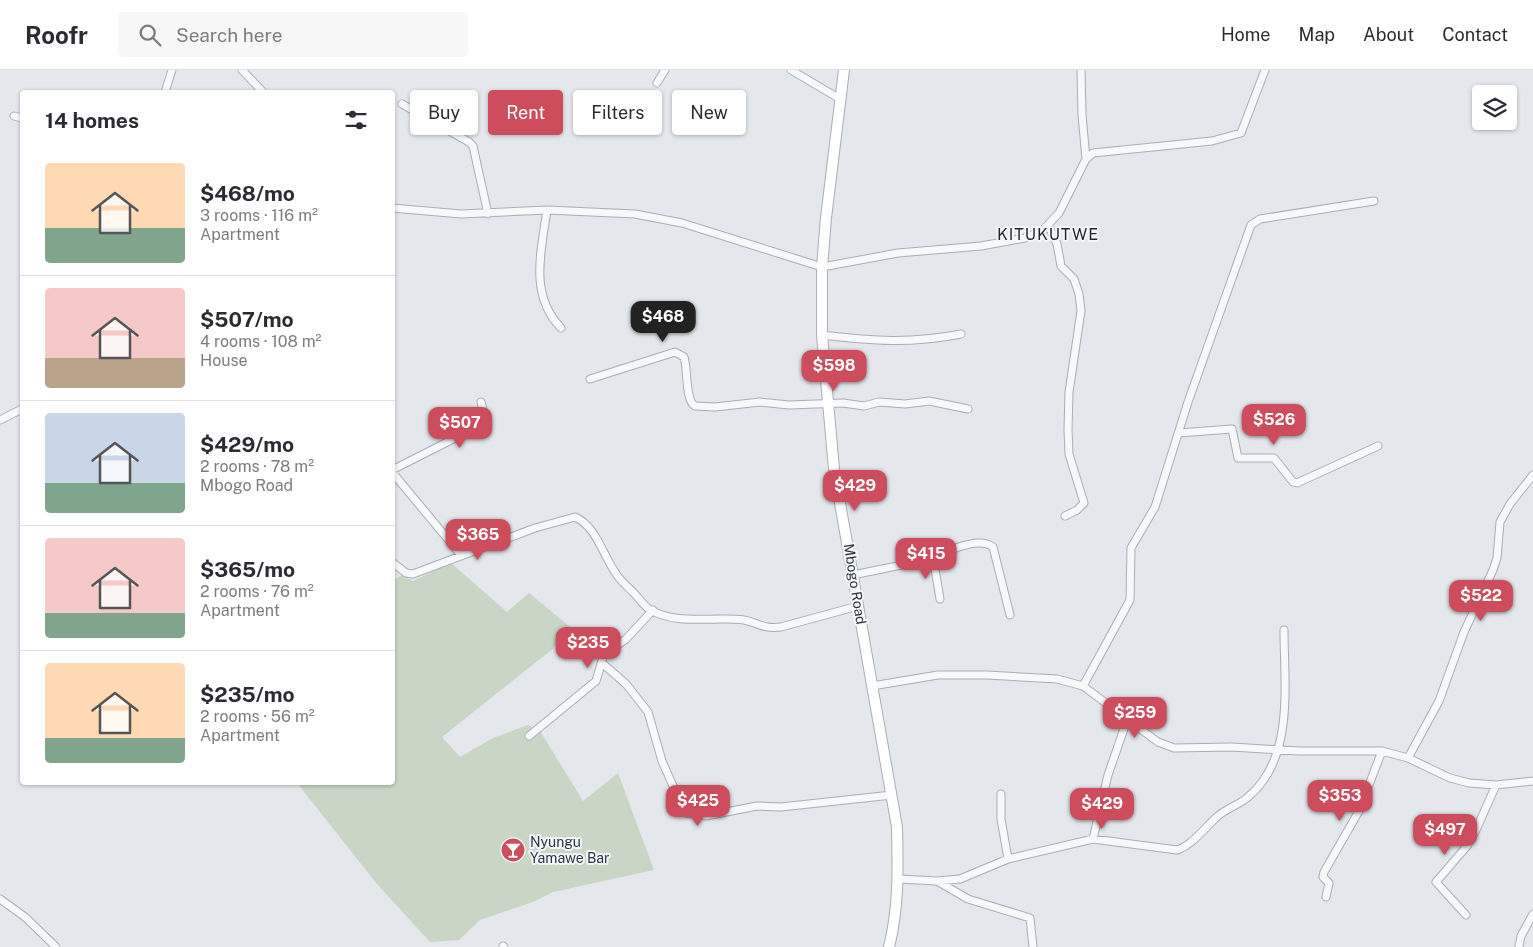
<!DOCTYPE html>
<meta charset="utf-8">
<style>
body{margin:0;font-family:"Public Sans",sans-serif;background:#f7f7f7;color:#2b2b33;height:100vh;display:flex;flex-direction:column;font-size:19px;white-space:nowrap}
*{box-sizing:border-box;margin:0}
p{font-size:16px;color:#7c7c81}
.icon{flex:none;width:28px;height:28px;fill:none;stroke:currentColor;stroke-width:2;stroke-linecap:round;stroke-linejoin:round}
.map{position:relative;flex:1;overflow:hidden}
.panel{position:absolute;left:20px;top:20px;width:375px;height:695px;display:flex;flex-direction:column;background:#fff;border-radius:5px;box-shadow:0 1px 4px #0004}
.panel>*{flex:none}
.banner{position:absolute;left:410px;top:20px;width:475px;height:45px;display:flex;gap:10px}
.fabs{position:absolute;left:1472px;top:15px;display:grid;gap:10px}
.fabs a{display:grid;place-items:center;width:45px;height:45px;border-radius:5px;background:#fff;box-shadow:0 1px 4px #0004;font-size:25px}
.price{position:absolute;translate:-50% -42px;padding:0 11px;border-radius:10px;background:#cd4d5d;color:#fff;font-size:16px;line-height:32px;filter:drop-shadow(0 1px 2px #0008)}
.price::after{content:'';position:absolute;left:50%;top:30px;width:15px;height:11px;margin-left:-8px;background:inherit;clip-path:polygon(0 0,100% 0,50% 100%)}
.price.selected{background:#222;color:#fff}
ul{padding:0;list-style:none}
li{display:flex;align-items:center;gap:15px;height:125px;padding:0 25px}
li+li{border-top:1px solid #e1e1e2}
li span{display:grid;place-items:center;flex:none;width:140px;height:100px;border-radius:5px;color:#555}
li>.icon{margin-inline-start:auto}
span .icon{width:60px;height:60px;fill:#fffc;stroke-width:1}
li b{font-size:21px}
h2{display:flex;justify-content:space-between;align-items:center;height:60px;padding:0 25px;font-size:21px}
.pill{padding:0 18px;border-radius:5px;background:#fff;box-shadow:0 1px 4px #0004;font-size:18px;line-height:45px}
.pill.selected{background:#cd4d5d;color:#fff}
header{display:flex;align-items:center;gap:30px;box-sizing:border-box;height:70px;padding:0 25px;background:#fff;border-bottom:1px solid #e1e1e2}
header strong{font-size:24px}
nav{display:flex;gap:28px;margin-inline-start:auto;font-size:18px}
.search{width:350px;height:45px;background:#f7f7f7;display:flex;align-items:center;gap:12px;box-sizing:border-box;padding:0 18px;border-radius:5px;color:#7c7c81;font-size:19px}
.map>svg:first-child{display:block}
</style>
<header>
<strong>Roofr</strong>
<div class="search"><svg class="icon" aria-label="search" viewBox="0 0 24 24"><circle cx="10" cy="10" r="6"/><path d="M15 15l6 6"/></svg>Search here</div>
<nav><a>Home</a><a>Map</a><a>About</a><a>Contact</a></nav>
</header>
<div class="map">
<svg width="1533" height="877" viewBox="0 0 1533 877">
<rect width="100%" height="100%" fill="#e4e7ec"/>
<!-- green -->
<path fill="#c9d5c5" d="M451,493L507,542L529,523L575,561L442,667L460,687L493,668L528,655L540,661L583,731L618,703L654,800L553,822L533,832L480,850L459,870L430,872L377,814L297,713L392,712L393,511L402,505L413,511Z"/>
<g fill="none" stroke-linecap="round" stroke-linejoin="round">
<defs>
<path id="minor" d="M242,0L263,22
M791,0L840,29
M1081,0L1082,45L1086,89
M657,13L665,0
M165,22L172,0
M402,34L469,72L473,76L488,144
M14,46L22,48
M392,138L461,144L547,140L635,144L682,153L822,197L898,183L981,176L1025,168L1042,161L1059,143L1086,89L1093,83L1212,71L1241,63L1265,0
M547,140C541,182 529,225 561,258
M1048,155L1057,174L1061,196L1074,209L1079,224L1081,241L1069,322L1068,360L1069,384L1084,433L1077,440L1065,446
M822,265C873,271 910,274 961,264
M590,309L675,282L684,287C688,299 685,331 695,336L715,337L760,332L789,335L843,333L864,336L879,332L905,334L929,331L968,339
M0,350L22,339
M1179,363L1232,359L1238,388H1274L1293,412L1297,413L1378,376
M392,400L477,357L485,347L481,332
M392,402L461,485
M933,487L940,529
M392,492L406,503L413,504L535,458L575,447C596,456 603,485 615,502C619,510 627,516 633,522C638,527 643,535 649,539C676,556 714,546 744,550C760,553 761,559 781,557L858,536
M854,505C878,499 903,496 926,489C943,484 977,465 993,477L1010,545
M602,593L626,614L648,642L662,691L685,743L706,746L757,736L781,737L892,725
M872,616L938,605H987L1057,609L1083,616L1158,672L1174,678L1232,677L1299,681H1382L1408,688L1450,708L1469,713L1496,715L1533,711
M1083,616L1130,530L1131,478L1155,437L1188,332L1251,155L1260,149L1374,131
M529,666L596,611L603,587L609,581L626,569L653,540
M1408,688L1439,631L1464,562L1493,500L1497,488L1500,452L1510,434L1533,405
M1001,724V749L1008,789
M1093,769L1108,705L1127,650
M898,809L937,811L960,809L1008,789L1093,769L1177,780C1193,775 1206,756 1218,746C1227,738 1239,735 1248,727C1295,688 1284,614 1284,560
M937,811L968,829L1030,848L1033,877
M1326,827L1329,813L1323,807L1324,802L1359,741L1382,681
M0,829L25,847L56,877
M1466,845L1436,812L1467,776L1476,760L1496,715
M503,876L504,877
M1519,877L1521,866L1533,844"/>
<path id="secondary" d="M844,0L826,148L822,197V265L834,399L897,757C898,798 899,837 889,877"/>
</defs>
<!-- minor casing -->
<use href="#minor" stroke="#a9aeb6" stroke-width="9"/>
<!-- secondary casing -->
<use href="#secondary" stroke="#a9aeb6" stroke-width="12"/>
<!-- minor -->
<use href="#minor" stroke="#f7f8fa" stroke-width="7"/>
<!-- secondary -->
<use href="#secondary" stroke="#fff" stroke-width="10"/>
</g>
<!-- icons -->
<defs>
<symbol id="bar-disc" viewBox="-11 -11 22 22"><circle r="9.5" fill="#cd4d5d" stroke="#f4f6f9"/><path d="M-6-5H6L.8 .8V4.5H3.5V6h-7V4.5H-.8V.8Z" fill="#fff"/></symbol>
</defs>
<g fill-rule="evenodd">
<use href="#bar-disc" x="499" y="766" width="28" height="28"/>
</g>
<g text-anchor="middle" dominant-baseline="central" stroke-width="4" stroke-linejoin="round" paint-order="stroke">
<!-- street labels -->
<g font-size="14" fill="#2c3444" stroke="#f4f6f9">
<text transform="translate(855 514) rotate(81)">Mbogo Road</text>
</g>
<!-- poi labels -->
<g font-size="14" fill="#2c3444" stroke="#f4f6f9" text-anchor="start">
<text x="530" y="772">Nyungu<tspan x="530" dy="16">Yamawe Bar</tspan></text>
</g>
<!-- quarter labels -->
<g font-size="16" letter-spacing="1" fill="#1e2535" stroke="#f4f6f9">
<text x="1048" y="164">KITUKUTWE</text>
</g>
</g>
</svg>
<div class="fabs">
<a><svg class="icon" aria-label="layers" viewBox="0 0 24 24"><path d="M12 4l9 5-9 5-9-5zM3 14l9 5 9-5"/></svg></a>
</div>
<b class="price selected" style="left:663px;top:273px">$468</b>
<b class="price" style="left:834px;top:322px">$598</b>
<b class="price" style="left:1274px;top:376px">$526</b>
<b class="price" style="left:460px;top:379px">$507</b>
<b class="price" style="left:855px;top:442px">$429</b>
<b class="price" style="left:478px;top:491px">$365</b>
<b class="price" style="left:926px;top:510px">$415</b>
<b class="price" style="left:1481px;top:552px">$522</b>
<b class="price" style="left:588px;top:599px">$235</b>
<b class="price" style="left:1135px;top:669px">$259</b>
<b class="price" style="left:1340px;top:752px">$353</b>
<b class="price" style="left:698px;top:757px">$425</b>
<b class="price" style="left:1102px;top:760px">$429</b>
<b class="price" style="left:1445px;top:786px">$497</b>
<div class="banner">
<a class="pill">Buy</a>
<a class="pill selected">Rent</a>
<a class="pill">Filters</a>
<a class="pill">New</a>
</div>
<section class="panel">
<h2>14 homes<svg class="icon" aria-label="filters" viewBox="0 0 24 24"><path d="M4 7h16M4 17h16"/><circle cx="9" cy="7" r="2"/><circle cx="15" cy="17" r="2"/></svg></h2>
<ul>
<li><span style="background:linear-gradient(#ffd9b3 65%,#7fa58c 0)"><svg class="icon" aria-label="home" viewBox="0 0 24 24"><path d="M3 11l9-7 9 7M6 9v11h12V9"/></svg></span><div><b>$468/mo</b><p>3 rooms · 116 m²</p><p>Apartment</p></div></li>
<li><span style="background:linear-gradient(#f6c9c9 70%,#b9a48a 0)"><svg class="icon" aria-label="home" viewBox="0 0 24 24"><path d="M3 11l9-7 9 7M6 9v11h12V9"/></svg></span><div><b>$507/mo</b><p>4 rooms · 108 m²</p><p>House</p></div></li>
<li><span style="background:linear-gradient(#c9d6e8 70%,#7fa58c 0)"><svg class="icon" aria-label="home" viewBox="0 0 24 24"><path d="M3 11l9-7 9 7M6 9v11h12V9"/></svg></span><div><b>$429/mo</b><p>2 rooms · 78 m²</p><p>Mbogo Road</p></div></li>
<li><span style="background:linear-gradient(#f6c9c9 75%,#7fa58c 0)"><svg class="icon" aria-label="home" viewBox="0 0 24 24"><path d="M3 11l9-7 9 7M6 9v11h12V9"/></svg></span><div><b>$365/mo</b><p>2 rooms · 76 m²</p><p>Apartment</p></div></li>
<li><span style="background:linear-gradient(#ffd9b3 75%,#7fa58c 0)"><svg class="icon" aria-label="home" viewBox="0 0 24 24"><path d="M3 11l9-7 9 7M6 9v11h12V9"/></svg></span><div><b>$235/mo</b><p>2 rooms · 56 m²</p><p>Apartment</p></div></li>
</ul>
</section>
</div>
